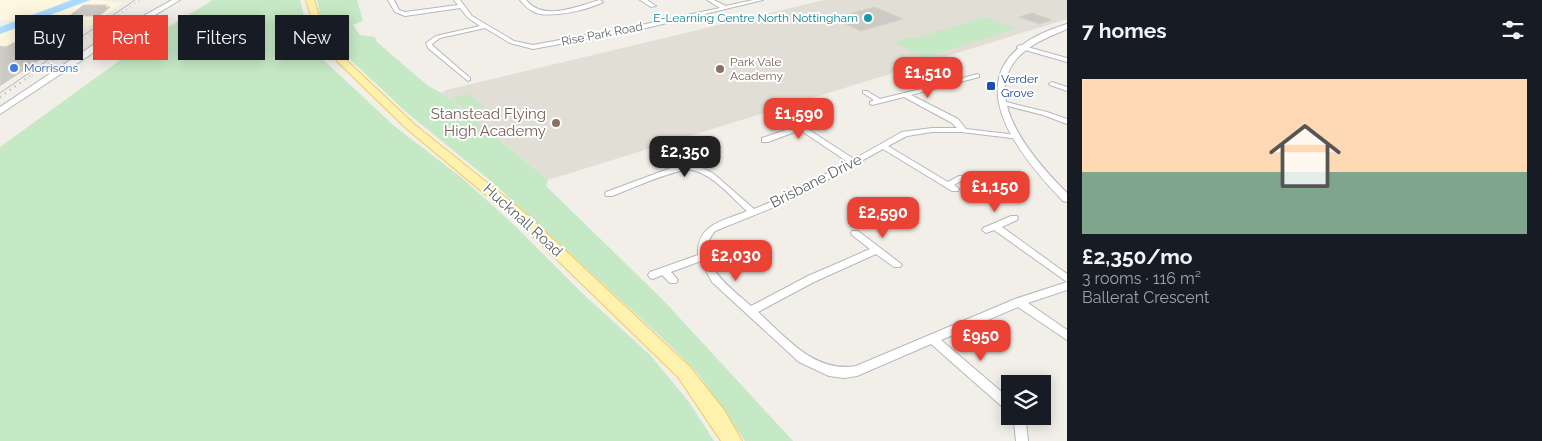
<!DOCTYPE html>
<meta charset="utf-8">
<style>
body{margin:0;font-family:Raleway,sans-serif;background:#20242c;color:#f1f3f6;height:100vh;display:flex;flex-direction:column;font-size:19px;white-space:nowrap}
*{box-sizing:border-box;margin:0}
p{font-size:16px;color:#9ea1a6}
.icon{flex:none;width:28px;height:28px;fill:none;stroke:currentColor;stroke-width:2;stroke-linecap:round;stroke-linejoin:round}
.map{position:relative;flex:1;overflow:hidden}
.sheet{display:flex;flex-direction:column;background:#171b24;width:475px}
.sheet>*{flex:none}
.hud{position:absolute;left:15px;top:15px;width:475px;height:45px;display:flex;gap:10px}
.fabs{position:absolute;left:1001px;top:375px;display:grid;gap:10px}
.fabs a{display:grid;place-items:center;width:50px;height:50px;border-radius:0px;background:#171b24;box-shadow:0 2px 12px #0003;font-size:25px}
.price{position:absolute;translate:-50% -42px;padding:0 11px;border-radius:10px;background:#ea4335;color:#fff;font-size:16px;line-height:32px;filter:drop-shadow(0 1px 2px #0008)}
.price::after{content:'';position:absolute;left:50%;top:30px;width:15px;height:11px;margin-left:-8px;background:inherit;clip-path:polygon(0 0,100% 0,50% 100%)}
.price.current{background:#222;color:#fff}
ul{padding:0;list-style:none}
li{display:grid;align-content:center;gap:10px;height:265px;padding:0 15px}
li+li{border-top:1px solid #363941}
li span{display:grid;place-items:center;height:155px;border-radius:0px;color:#555}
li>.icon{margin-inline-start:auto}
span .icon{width:90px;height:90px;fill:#fffc;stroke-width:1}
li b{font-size:21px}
h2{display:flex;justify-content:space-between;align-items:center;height:60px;padding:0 15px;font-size:21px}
.chip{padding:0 18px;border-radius:0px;background:#171b24;box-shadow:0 2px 12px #0003;font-size:18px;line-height:45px}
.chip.current{background:#ea4335;color:#fff}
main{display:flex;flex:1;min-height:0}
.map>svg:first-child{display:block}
</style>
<main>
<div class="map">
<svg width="1067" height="441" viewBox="0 0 1067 441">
<rect width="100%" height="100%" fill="#f1efe8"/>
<!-- commercial -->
<path fill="#fef7e0" d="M0,0H69L61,2L69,6L93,0L123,3L0,88V33L65,8L57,5L18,21L0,20Z"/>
<!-- education -->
<path fill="#e1ded6" d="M824,0H1067V19L548,180L442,93L446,90Z"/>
<!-- green -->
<path fill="#c5e8c5" d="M213,0H300L313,50L393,125L462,178L513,224L582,293L650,355L689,402L714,441H0V147L155,35Z
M317,0H357L363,21L353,25L360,35L375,37L377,42L428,86L442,93L548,180L546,186L663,300L793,441H745L699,375L673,348L492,182L405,111L335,45L323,26Z
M986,17L1015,29L925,57L893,42L908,37L912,39Z
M467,93L484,107L468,113L452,98Z"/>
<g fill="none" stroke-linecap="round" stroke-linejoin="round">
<!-- river -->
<path fill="#aadaff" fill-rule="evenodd" d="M72,0H90L0,34V27Z"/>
</g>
<!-- building -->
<path fill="#cccac5" stroke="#d6d1c6" d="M84,5H107L105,7H110L99,16H69Z
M875,7L903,19L861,31L833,18Z
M1032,13L1052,20L1039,24L1019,17Z
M54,34H72L56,45H60L54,49H56L0,86V46L6,47L19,40L46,38Z"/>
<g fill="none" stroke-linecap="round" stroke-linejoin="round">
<defs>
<path id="minor" d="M388,0H394L399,10L405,12L458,5L454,0H460L472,16L514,41L533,45L646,24L720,8L707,0H714L726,6L753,0H763L646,28L533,49L510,43L485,28L440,38L432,44L433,46L470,78V80L468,81L428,48L426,43L436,36L480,26L468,18L460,8L405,16L395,12Z
M520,0H526C544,22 577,6 600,0L603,2C588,10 552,18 536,13C529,10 525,6 520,0Z
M640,0H647L656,6L651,7Z
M1020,45L1067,58V62L1018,48L1017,47Z
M977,74L979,75V77L911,95L958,119L966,129L1017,135H1020V139L961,132H932L907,136L888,146L948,182L959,176H965L966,178L954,185L959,189L958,191H952L883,149L789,201L715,231C690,260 731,288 751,306L808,276L870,249L852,235L851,233L852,231H858L900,263L902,265L900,267H894L876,254L814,282L758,312C786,337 814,373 856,366L1015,299L1067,282L994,230L986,233L982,230L983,228L1011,216H1017L1018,218L1017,220L1002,227L1067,274V290L1028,303L1067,330V340L1018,307L941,340L1010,399V411L1006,410L931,344L857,376L844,378L829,376L799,362L712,282L701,261L671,272L678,280L676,283H670L662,275L653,279L650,278L648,275L650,272L698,255C696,224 724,221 747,211C731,197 714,175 692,170C679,167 628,190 612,196H606L605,194L606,192L679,165H692L705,169L714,174L754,209L783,197L848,162L800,130L768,142H762V138L813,121L801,112V110H805L819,119L829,117V121L806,128L854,159L902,132L932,128H957L952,123L904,97L872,105L870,104V102L874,100L863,93V91H867L880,99L949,82Z
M1052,82L1067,87V91L1050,85L1049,84Z
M1002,101L1047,112L1067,119V124L1043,115L1000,104L999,103Z
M1011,416H1023L1026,422L1028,441H1016L1014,422Z"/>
<path id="tertiary" d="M172,0H180L108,43L0,114V107L102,39Z
M1067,24V29C1049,37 1028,44 1015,61C982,103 1038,164 1067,193V202L1063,201C1005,141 949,60 1067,24Z"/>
<path id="primary" d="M306,0H314L322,25L333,45L345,59L415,125L525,213L690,367L724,410L742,441H721L678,377L515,219L407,129L339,63L324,46L314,25Z"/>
</defs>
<!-- minor casing -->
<use href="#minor" stroke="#b5b8bc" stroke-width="2"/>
<!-- tertiary casing -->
<use href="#tertiary" stroke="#b5b8bc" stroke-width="2"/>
<!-- primary casing -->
<use href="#primary" stroke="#f2c960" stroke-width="2"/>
<!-- minor -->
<use href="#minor" fill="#fff" fill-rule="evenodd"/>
<!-- tertiary -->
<use href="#tertiary" fill="#fff" fill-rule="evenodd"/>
<!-- primary -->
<use href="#primary" fill="#fff2af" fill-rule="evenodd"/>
<!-- tram -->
<path stroke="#b6b7b8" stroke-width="1" d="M0,93L135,0"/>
<!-- rail-far1 -->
<path stroke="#b6b7b8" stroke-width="2" stroke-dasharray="0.5 4.5" stroke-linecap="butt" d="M28,78L140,0"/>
<!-- rail -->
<path stroke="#b6b7b8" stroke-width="2.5" stroke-dasharray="1 5" stroke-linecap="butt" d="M0,97L30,76"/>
</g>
<!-- markers -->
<circle fill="#0f9aa8" stroke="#fff" stroke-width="2" cx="868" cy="18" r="5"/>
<circle fill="#3f7fe0" stroke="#fff" stroke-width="2" cx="14" cy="68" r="5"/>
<g fill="#8d6e63" stroke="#fff" stroke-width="2">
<circle cx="720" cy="69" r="5"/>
<circle cx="556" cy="123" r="5"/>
</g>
<rect fill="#1a4fb4" stroke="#fff" stroke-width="2" x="986" y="81" width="10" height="10" rx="2.5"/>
<g text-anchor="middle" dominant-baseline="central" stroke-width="4" stroke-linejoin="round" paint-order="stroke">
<!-- far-culture labels -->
<g font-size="12" fill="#0d838f" stroke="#fff" text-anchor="end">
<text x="858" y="18">E-Learning Centre North Nottingham</text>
</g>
<!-- far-street labels -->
<g font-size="12" fill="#5f6368" stroke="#fff">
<text transform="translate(602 34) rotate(-11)">Rise Park Road</text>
</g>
<!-- far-education labels -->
<g font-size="12" fill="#785e54" stroke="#fff" text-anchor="start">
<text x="730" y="62">Park Vale<tspan x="730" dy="14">Academy</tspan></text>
</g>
<!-- far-shop labels -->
<g font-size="12" fill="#366cbe" stroke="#fff" text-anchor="start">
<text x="24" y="68">Morrisons</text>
</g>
<!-- far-transit labels -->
<g font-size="12" fill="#164399" stroke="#fff" text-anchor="start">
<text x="1001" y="79">Verder<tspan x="1001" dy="14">Grove</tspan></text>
</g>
<!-- education labels -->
<g font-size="15" fill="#785e54" stroke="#fff" text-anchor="end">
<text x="546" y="114">Stanstead Flying<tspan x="546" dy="17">High Academy</tspan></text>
</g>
<!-- street labels -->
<g font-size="15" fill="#5f6368" stroke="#fff">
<text transform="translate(816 181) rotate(-27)">Brisbane Drive</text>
<text transform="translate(523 220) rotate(42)">Hucknall Road</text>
</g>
</g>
</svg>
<div class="fabs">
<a><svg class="icon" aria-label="layers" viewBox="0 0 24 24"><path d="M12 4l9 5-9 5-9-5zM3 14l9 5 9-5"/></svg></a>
</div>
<b class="price" style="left:928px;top:99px">£1,510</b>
<b class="price" style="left:799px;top:140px">£1,590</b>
<b class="price current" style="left:685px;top:178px">£2,350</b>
<b class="price" style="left:995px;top:213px">£1,150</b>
<b class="price" style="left:883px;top:239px">£2,590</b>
<b class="price" style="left:736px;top:282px">£2,030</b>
<b class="price" style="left:981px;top:362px">£950</b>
<div class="hud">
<a class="chip">Buy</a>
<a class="chip current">Rent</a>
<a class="chip">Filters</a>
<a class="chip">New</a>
</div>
</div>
<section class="sheet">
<h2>7 homes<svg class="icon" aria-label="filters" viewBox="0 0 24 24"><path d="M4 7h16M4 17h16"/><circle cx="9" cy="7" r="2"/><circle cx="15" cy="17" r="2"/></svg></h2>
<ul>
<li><span style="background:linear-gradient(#ffd9b3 60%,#7fa58c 0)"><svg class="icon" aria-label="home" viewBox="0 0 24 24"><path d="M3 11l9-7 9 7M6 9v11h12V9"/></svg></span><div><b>£2,350/mo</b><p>3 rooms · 116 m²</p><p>Ballerat Crescent</p></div></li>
</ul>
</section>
</main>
